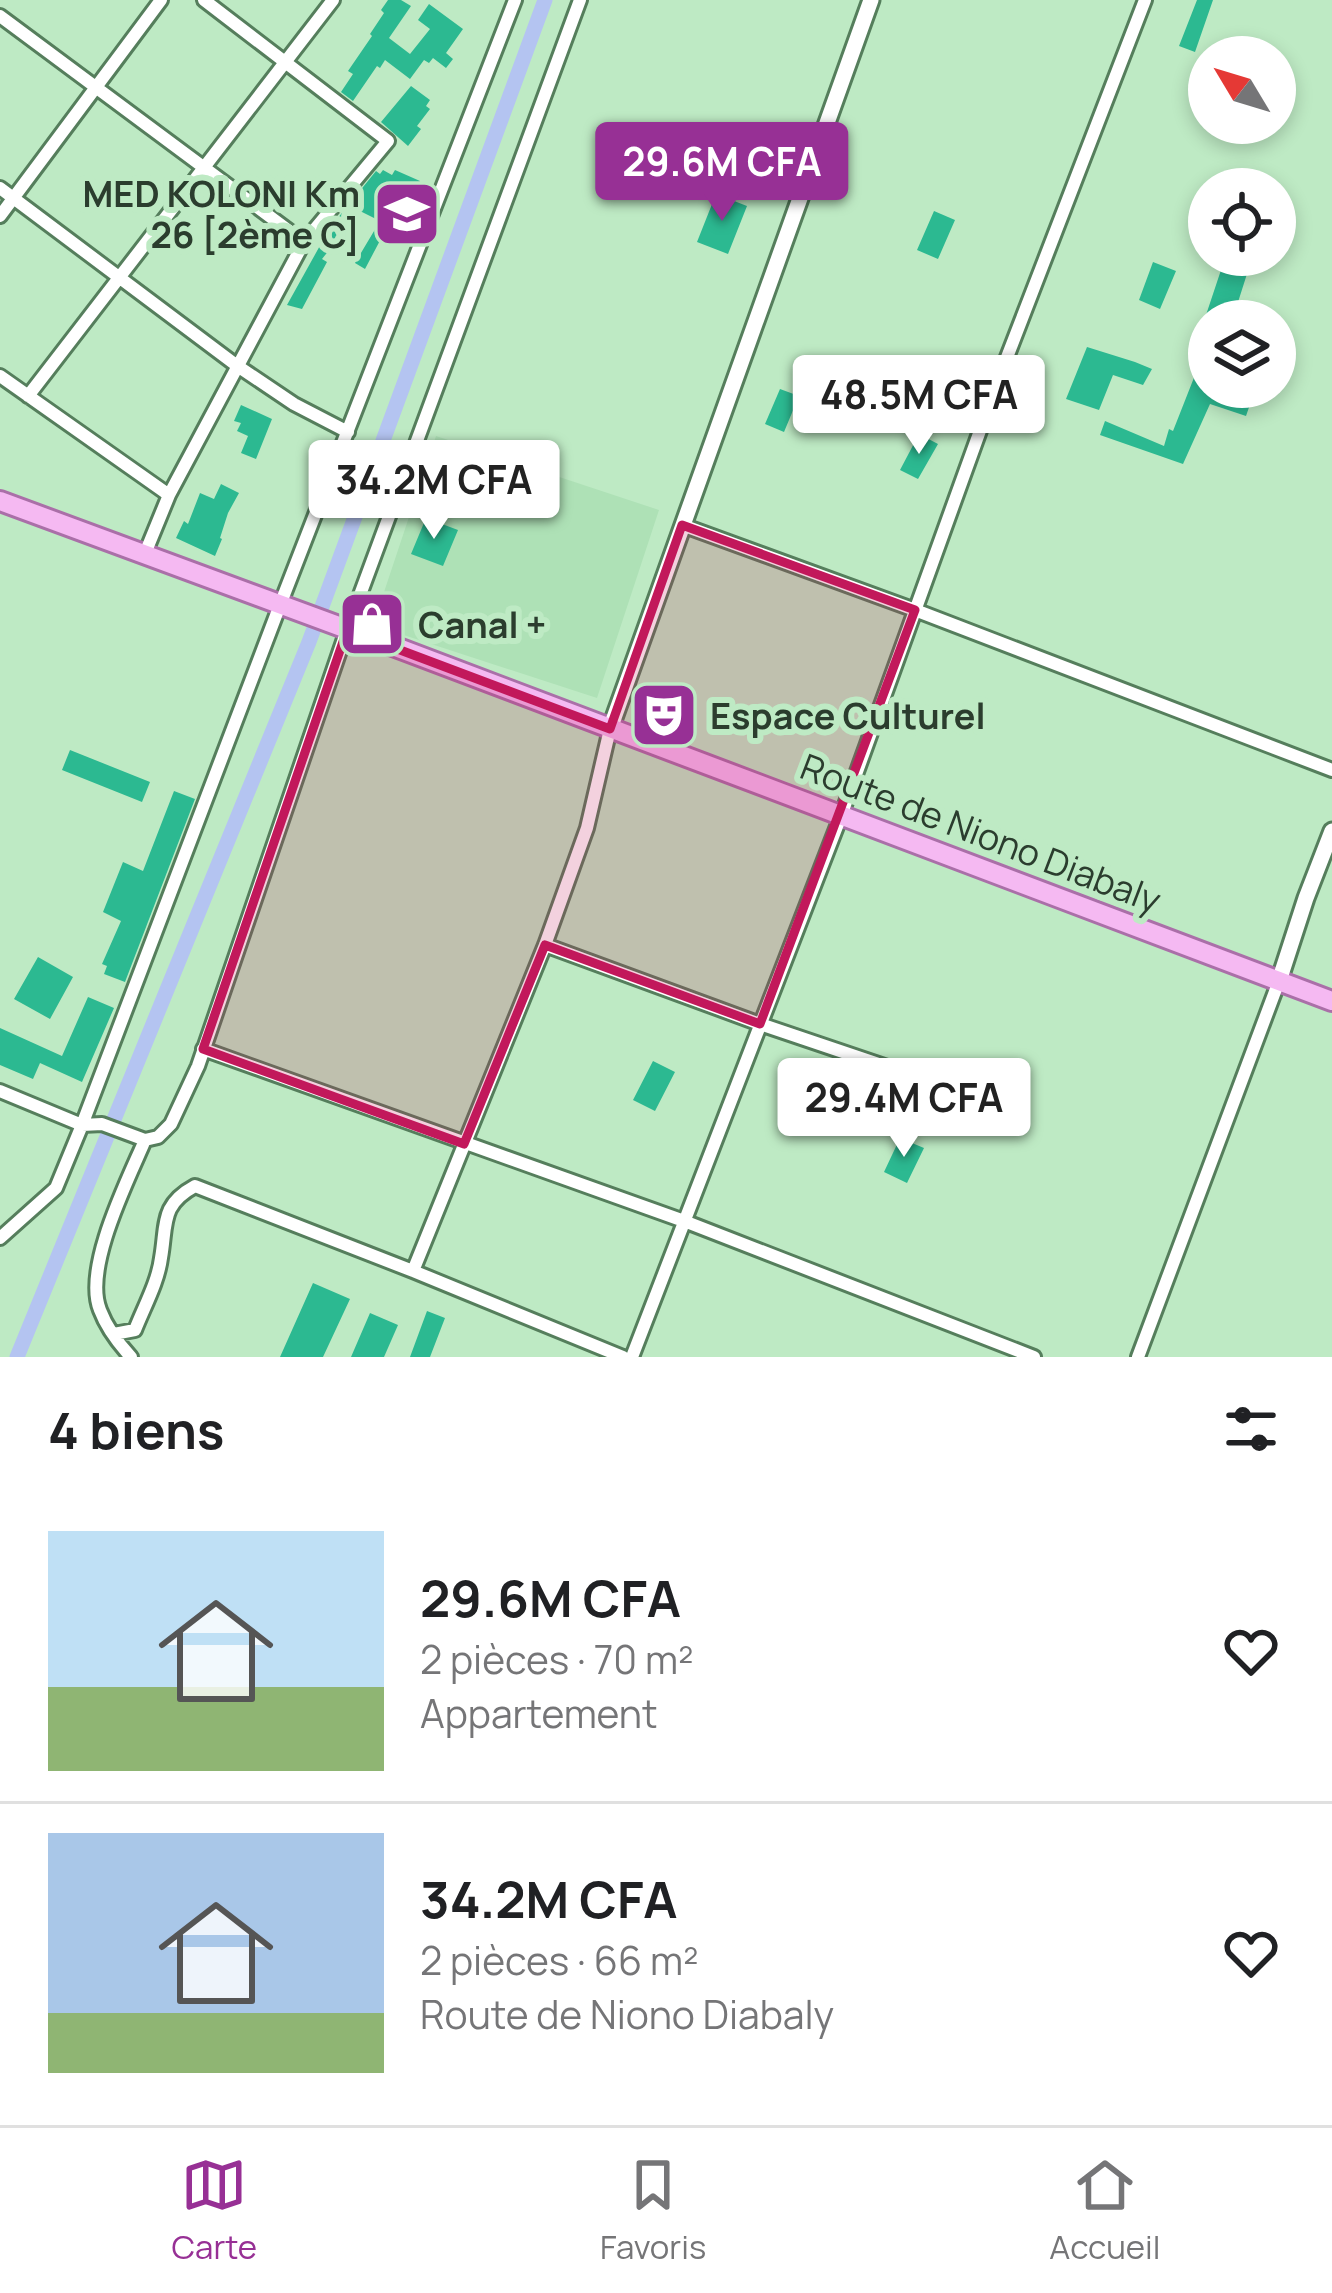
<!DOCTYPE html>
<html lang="fr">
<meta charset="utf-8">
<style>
body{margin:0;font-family:Manrope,sans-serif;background:#f2f2f2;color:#202124;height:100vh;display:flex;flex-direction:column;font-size:45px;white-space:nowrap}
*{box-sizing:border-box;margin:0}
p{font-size:39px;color:#757577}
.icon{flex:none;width:66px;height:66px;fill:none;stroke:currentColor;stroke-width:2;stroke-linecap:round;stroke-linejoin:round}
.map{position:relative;height:1357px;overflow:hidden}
.panel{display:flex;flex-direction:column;background:#fff;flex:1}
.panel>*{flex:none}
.needle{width:78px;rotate:308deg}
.tools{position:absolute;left:1188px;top:36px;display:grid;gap:24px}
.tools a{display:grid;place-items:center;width:108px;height:108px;border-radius:50%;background:#fff;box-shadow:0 6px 18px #0003;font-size:60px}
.price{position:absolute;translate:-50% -102px;padding:0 27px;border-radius:12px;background:#fff;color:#222;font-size:39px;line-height:78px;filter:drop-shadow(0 3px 6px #0008)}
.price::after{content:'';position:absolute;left:50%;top:72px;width:36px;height:27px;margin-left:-18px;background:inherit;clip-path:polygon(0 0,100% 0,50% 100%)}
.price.current{background:#973095;color:#fff}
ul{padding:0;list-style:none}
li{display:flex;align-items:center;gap:36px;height:300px;padding:0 48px}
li+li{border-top:3px solid #e0e0e0}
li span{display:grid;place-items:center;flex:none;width:336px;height:240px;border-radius:0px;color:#555}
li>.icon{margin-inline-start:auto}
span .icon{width:144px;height:144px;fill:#fffc;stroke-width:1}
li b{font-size:51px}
h2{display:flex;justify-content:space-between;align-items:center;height:144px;padding:0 48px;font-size:51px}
.tabs{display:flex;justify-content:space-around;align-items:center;height:168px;border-top:3px solid #e0e0e0;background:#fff;font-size:33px;color:#757577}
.tabs a{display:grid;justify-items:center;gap:6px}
.tabs .current{color:#973095}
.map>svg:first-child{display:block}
</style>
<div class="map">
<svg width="1332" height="1357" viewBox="0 0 1332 1357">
<rect width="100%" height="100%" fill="#beeac4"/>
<!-- built -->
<path fill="#aee1b6" d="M436,436L659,510L597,698L373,625Z"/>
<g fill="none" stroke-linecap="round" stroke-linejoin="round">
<!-- canal -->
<path stroke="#b4c4f1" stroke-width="15" d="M17,1357L309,642L545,0"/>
</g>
<!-- building -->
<path fill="#2cb991" d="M388,0H401L411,6L389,38L410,54L430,29L418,20L429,4L463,29L446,53L453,59L446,68L433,58L429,63L424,60L410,79L385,60L380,68L377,66L353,101L341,92L353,74L348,71L372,36L370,34L384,13L381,10Z
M1197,0H1213L1195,52L1179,46Z
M411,86L430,100L426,106L430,109L417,126L421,129L408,146L381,122Z
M383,170L392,175L395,170L420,181L411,198L404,195L365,269L355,263L380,221L360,211L322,259L327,262L302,309L287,305L322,242L320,240L376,171L380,174Z
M716,194L747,206L728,254L697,242Z
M934,211L955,220L938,259L917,250Z
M1226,255H1253L1232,321H1204Z
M1153,262L1176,271L1160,309L1139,300Z
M1208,342L1209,387H1256L1246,416L1210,404L1183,464L1100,435L1105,421L1164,446L1169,429L1173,431Z
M1087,347L1135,362L1152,369L1143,385L1113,375L1099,410L1066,399Z
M780,389L799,396L784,432L765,424Z
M241,405L272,419L256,459L241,453L248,436L237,431L241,423L234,421Z
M919,434L938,444L918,479L900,470Z
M221,484L239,493L228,513L220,538L222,539L215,556L176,538L184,521L188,524L200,493L214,499Z
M426,518L458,530L443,566L411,554Z
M70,750L150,782L142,802L62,770Z
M174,791L195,799L125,982L104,974L107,966L102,964L121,921L103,912L123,862L143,871Z
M38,957L73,977L50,1019L14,999Z
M88,997L114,1008L82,1082L40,1063L33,1079L0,1065V1028L62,1056Z
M653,1061L675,1072L655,1111L633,1100Z
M900,1138L924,1148L907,1183L884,1172Z
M313,1283L350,1299L323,1357H280Z
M427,1311L445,1318L430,1357H410Z
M370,1313L398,1325L384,1357H351Z"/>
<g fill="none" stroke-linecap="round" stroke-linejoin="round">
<defs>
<path id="minor" d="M204,0L388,141L304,242
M0,16L304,242L169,495
M0,188L236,365L294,404L348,432
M0,216L161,0
M0,376L169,495L144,556
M28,396L333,0
M682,525L915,610L1332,770
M545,945L760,1024L988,1101
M203,1049L684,1221L1034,1357
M0,1091L82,1125L102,1124L145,1140L158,1137L171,1124L198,1066L347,630L580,0
M0,1238L56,1188L82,1125L280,605L515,0
M413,1271L545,945L587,828L610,729
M114,1334L135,1330C144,1307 158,1282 161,1258C167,1224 160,1205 195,1186L413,1271L623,1357
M131,1357C119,1344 106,1326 100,1310C83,1268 128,1180 145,1140
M632,1357L841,816L999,378L1145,0
M1138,1357L1279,981"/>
<path id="tertiary" d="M610,729L871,0
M1279,981L1306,898L1332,831"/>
<path id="primary" d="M0,501L401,649L1332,1001"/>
</defs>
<!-- minor casing -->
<use href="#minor" stroke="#557e5c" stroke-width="18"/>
<!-- tertiary casing -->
<use href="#tertiary" stroke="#557e5c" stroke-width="21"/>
<!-- primary casing -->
<use href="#primary" stroke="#aa6fa8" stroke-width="24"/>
<!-- minor -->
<use href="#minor" stroke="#fff" stroke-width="12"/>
<!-- tertiary -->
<use href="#tertiary" stroke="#fff" stroke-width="15"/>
<!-- primary -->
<use href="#primary" stroke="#f5b9f2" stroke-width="18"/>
</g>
<!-- marked area -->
<path fill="#c2185b" fill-opacity="0.2" stroke="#c2185b" stroke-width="9" stroke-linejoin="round" d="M682,525L915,610L760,1024L545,945L464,1144L203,1049L347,630L610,729Z"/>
<!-- icons -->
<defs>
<symbol id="school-square" viewBox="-11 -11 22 22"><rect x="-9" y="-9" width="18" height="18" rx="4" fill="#973095" stroke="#beeac4"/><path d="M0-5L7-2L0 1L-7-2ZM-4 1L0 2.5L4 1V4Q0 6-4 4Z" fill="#fff"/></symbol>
<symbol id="shop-square" viewBox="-11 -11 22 22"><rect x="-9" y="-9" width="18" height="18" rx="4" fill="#973095" stroke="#beeac4"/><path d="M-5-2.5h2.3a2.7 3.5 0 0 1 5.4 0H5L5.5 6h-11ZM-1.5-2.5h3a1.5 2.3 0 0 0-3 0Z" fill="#fff"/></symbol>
<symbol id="theatre-square" viewBox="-11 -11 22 22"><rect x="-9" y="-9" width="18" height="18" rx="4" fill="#973095" stroke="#beeac4"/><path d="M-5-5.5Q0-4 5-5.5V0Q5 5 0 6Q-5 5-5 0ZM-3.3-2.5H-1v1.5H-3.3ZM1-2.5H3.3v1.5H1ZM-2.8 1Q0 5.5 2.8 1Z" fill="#fff"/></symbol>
</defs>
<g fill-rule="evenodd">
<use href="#school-square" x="369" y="176" width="76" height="76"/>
<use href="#shop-square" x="334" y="586" width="76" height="76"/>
<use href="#theatre-square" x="626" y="677" width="76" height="76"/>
</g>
<g text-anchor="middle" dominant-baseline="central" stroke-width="12" stroke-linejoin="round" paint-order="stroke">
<!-- poi labels -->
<g font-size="36" font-weight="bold" fill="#2b3d2e" stroke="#beeac4" text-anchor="start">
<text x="360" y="193" text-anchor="end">MED KOLONI Km<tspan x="360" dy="41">26 [2ème C]</tspan></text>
<text x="418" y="624">Canal +</text>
<text x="710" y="715">Espace Culturel</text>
</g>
<!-- street labels -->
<g font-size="36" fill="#2b3d2e" stroke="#beeac4">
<text transform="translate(981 833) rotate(21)">Route de Niono Diabaly</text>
</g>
</g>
</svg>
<div class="tools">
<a><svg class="needle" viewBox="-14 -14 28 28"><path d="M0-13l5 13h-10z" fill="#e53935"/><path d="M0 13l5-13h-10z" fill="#757577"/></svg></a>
<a><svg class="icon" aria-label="locate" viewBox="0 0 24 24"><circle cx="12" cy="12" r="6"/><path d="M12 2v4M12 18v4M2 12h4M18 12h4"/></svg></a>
<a><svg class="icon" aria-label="layers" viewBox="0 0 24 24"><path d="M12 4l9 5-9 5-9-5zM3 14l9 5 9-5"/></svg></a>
</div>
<b class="price current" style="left:722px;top:224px">29.6M CFA</b>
<b class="price" style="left:919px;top:457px">48.5M CFA</b>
<b class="price" style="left:434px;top:542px">34.2M CFA</b>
<b class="price" style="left:904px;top:1160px">29.4M CFA</b>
</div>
<section class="panel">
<h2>4 biens<svg class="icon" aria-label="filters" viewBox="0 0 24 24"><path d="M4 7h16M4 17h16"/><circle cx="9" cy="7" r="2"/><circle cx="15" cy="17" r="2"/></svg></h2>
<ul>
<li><span style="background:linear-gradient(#bfe0f5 65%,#8fb573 0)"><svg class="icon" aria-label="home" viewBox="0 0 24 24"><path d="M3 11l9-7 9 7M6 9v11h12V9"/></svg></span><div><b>29.6M CFA</b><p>2 pièces · 70 m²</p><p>Appartement</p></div><svg class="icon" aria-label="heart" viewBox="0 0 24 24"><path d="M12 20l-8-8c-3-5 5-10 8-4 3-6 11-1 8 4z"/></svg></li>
<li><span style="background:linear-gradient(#a9c7e8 75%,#8fb573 0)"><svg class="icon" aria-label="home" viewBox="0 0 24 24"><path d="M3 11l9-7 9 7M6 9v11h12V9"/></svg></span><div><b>34.2M CFA</b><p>2 pièces · 66 m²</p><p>Route de Niono Diabaly</p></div><svg class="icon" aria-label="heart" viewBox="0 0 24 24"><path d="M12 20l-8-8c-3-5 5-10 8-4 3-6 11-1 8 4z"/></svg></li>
</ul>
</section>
<nav class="tabs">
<a class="current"><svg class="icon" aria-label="map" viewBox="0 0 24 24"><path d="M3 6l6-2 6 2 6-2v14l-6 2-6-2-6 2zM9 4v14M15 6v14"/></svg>Carte</a>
<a><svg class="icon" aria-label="saved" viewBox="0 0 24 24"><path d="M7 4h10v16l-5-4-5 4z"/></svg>Favoris</a>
<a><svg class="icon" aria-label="home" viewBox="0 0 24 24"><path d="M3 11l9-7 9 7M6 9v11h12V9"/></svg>Accueil</a>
</nav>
